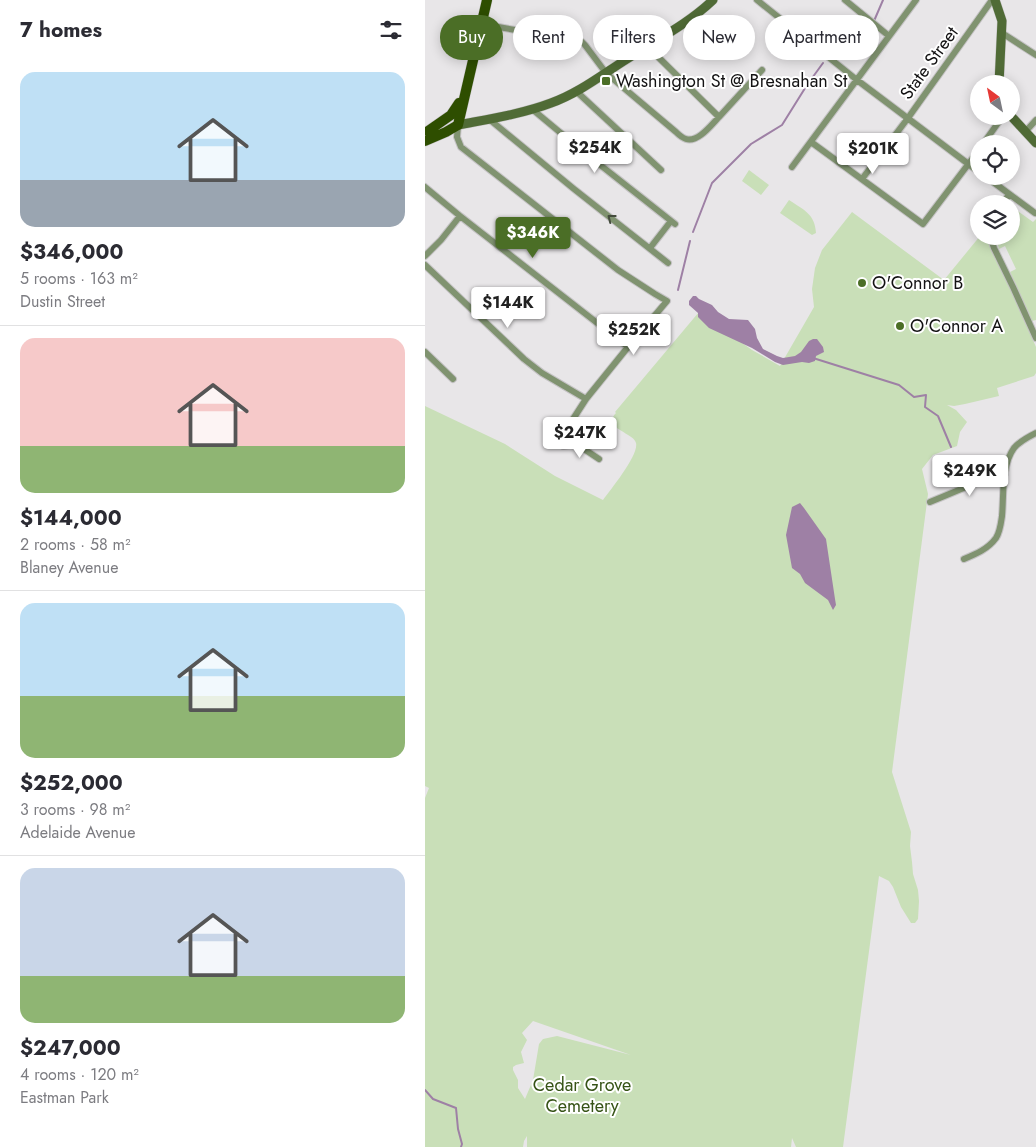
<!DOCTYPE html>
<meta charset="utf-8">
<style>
body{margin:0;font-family:Jost,sans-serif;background:#f7f7f7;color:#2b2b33;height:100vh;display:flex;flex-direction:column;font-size:19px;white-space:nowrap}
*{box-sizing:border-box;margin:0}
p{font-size:16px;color:#7c7c81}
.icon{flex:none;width:28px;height:28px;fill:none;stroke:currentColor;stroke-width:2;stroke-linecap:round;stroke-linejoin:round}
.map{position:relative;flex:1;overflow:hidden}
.side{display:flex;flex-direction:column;background:#fff;width:425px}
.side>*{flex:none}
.top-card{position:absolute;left:15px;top:15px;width:475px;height:45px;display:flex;gap:10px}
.needle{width:32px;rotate:327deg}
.buttons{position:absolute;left:545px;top:75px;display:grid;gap:10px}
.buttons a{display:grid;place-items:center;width:50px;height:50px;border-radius:50%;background:#fff;box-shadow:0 2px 12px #0003;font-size:25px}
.price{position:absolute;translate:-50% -42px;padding:0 11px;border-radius:5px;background:#fff;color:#222;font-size:16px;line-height:32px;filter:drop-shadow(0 1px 2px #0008)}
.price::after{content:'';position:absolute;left:50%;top:30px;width:15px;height:11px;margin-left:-8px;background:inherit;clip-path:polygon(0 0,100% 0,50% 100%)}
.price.active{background:#4b6e26;color:#fff}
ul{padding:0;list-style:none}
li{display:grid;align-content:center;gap:10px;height:265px;padding:0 20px}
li+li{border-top:1px solid #e1e1e2}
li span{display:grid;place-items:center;height:155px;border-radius:15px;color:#555}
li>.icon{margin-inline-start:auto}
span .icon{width:90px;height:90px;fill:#fffc;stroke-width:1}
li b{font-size:21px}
h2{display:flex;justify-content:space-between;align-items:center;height:60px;padding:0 20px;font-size:21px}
.pill{padding:0 18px;border-radius:22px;background:#fff;box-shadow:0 2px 12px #0003;font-size:18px;line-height:45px}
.pill.active{background:#4b6e26;color:#fff}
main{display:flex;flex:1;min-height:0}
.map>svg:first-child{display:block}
</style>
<main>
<section class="side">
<h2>7 homes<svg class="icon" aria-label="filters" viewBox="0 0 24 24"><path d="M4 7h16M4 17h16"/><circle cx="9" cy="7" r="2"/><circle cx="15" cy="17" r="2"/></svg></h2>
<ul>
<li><span style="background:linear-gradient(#bfe0f5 70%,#9aa5b1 0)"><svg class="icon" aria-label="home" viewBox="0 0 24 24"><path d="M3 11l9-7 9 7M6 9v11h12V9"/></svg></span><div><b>$346,000</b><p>5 rooms · 163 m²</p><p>Dustin Street</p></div></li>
<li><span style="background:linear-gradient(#f6c9c9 70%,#8fb573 0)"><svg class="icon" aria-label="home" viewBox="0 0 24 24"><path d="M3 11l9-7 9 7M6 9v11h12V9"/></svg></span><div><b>$144,000</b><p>2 rooms · 58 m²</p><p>Blaney Avenue</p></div></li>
<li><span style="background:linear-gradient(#bfe0f5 60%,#8fb573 0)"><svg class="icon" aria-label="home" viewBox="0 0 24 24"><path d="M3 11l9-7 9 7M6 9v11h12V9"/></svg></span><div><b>$252,000</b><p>3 rooms · 98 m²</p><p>Adelaide Avenue</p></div></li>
<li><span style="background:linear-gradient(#c9d6e8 70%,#8fb573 0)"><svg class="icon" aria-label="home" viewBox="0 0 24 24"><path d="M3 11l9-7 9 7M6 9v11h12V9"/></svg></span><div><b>$247,000</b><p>4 rooms · 120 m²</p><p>Eastman Park</p></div></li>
</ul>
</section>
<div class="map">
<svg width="611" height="1147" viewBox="0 0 611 1147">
<rect width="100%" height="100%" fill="#e8e6e8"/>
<!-- green -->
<path fill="#c9dfb8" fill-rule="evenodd" d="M324,170L344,185L336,195L317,181Z
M364,200C379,210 390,214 391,233L387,235L355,213Z
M586,206L608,222L611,219V320L607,321L585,272L591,269L580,246L574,249L570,236H586Z
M427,212L519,280L555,236H563L611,347V373L609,376L572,388L574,396L540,404L529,406L522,405L531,410L542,422L535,432L532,446L508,455L497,469L503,494L467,772L486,832L485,846L487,862L488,874L493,890L494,901L493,919L490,923H486L476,907L468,887L464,881L454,876L418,1147H371L367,1138L366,1147H102V1136L99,1141L98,1147H0V798L4,788L0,786V406L80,444L130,476L178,500C186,489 214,455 211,443C209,433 176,428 191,413L190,412L274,312L327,350L355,366L389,307L387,289L390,268L397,250ZM108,1021L206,1055L132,1036L118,1039L114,1044L108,1080L100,1099L93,1088V1080L88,1070V1067L91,1065L99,1063L96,1052L102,1040L97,1033Z"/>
<!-- water -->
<path fill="#9e80a5" d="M268,296H271L274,299L287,305L293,312L304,319L323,320L330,329L332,338L338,349L352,356L358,358L370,356L376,352L384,341L388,339H392L398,347L399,352L391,356L390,361L384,363L377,362L358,365L350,362L327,348L284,328L273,317V313L264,305V301Z
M375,503L379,508L401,539L410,599L411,605L408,610L403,600L380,583L375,574L367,568L361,535L367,507Z"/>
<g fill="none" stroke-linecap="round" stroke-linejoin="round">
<!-- stream -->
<path stroke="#9e80a5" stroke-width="2" d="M449,21L458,0
M435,30L445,25
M408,52L417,41L424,36
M268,232L287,183L326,144L357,125L382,85L398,63
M253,290L265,241
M388,358L474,385L489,397L501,395L500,407L513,416L526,447
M0,1090L8,1099L31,1108L33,1129L37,1144L36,1147"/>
<defs>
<path id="street" d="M332,0L432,80L554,172
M420,0L464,36
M56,24L148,40L157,42L160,45L181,73L251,132C254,135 258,138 261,139C273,143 287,124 294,117L222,46
M577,33L611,55
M151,91L236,170
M107,109L155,149L250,224
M294,117L337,70
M64,119L149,189L243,263
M33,125L32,137L36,147L193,270L230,294L242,301L203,347L161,399L141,430C146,432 147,434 148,440L145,445L138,446L133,442C131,436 134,432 141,430
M600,132L611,120
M386,142L498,224L554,150
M558,144L578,116
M367,167L491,0
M560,176L610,213
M437,179L483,118L567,0
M0,187L35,216L203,347
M578,204L584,194
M565,236L569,248L588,287L611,338
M225,248L246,221
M0,256L16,240L35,216
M0,265L99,359L117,373L161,399
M0,352L28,379
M147,441L174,459
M505,502L565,477L580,474
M539,559C551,554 563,549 571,538C575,532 576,523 577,516C579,495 576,466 589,448C595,441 603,437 611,433"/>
<path id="secondary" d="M570,0L577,21L574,84
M586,116L611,143
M33,125C64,119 97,114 126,103C154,93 178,74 202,59C231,40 263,24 288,0"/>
<path id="primary" d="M33,125L62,0
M3,131L26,115L34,103
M0,141L21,132L33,125"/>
</defs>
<!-- street casing -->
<use href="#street" stroke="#c6c4c6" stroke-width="8"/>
<!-- secondary casing -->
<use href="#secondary" stroke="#c6c4c6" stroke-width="10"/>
<!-- primary casing -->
<use href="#primary" stroke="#c6c4c6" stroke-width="11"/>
<!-- street -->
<use href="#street" stroke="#809370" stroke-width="6"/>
<!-- secondary -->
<use href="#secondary" stroke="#506b36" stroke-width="9"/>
<!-- primary -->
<use href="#primary" stroke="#2e4e00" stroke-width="10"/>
</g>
<!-- one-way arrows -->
<defs><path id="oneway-chevron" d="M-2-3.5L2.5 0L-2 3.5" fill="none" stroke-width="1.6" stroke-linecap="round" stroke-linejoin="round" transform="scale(1.25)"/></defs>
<use stroke="#444c3d" href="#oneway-chevron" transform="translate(186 218) rotate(-142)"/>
<!-- markers -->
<g fill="#4b6e26" stroke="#fff" stroke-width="2">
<rect x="176" y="76" width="10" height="10" rx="2.5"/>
<circle cx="437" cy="283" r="5"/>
<circle cx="475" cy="326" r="5"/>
</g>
<g text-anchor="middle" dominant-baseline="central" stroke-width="4" stroke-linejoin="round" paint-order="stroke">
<!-- street labels -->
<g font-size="18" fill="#131213" stroke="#fff">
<text transform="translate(504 63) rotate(-54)">State Street</text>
</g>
<!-- poi labels -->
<g font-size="18" fill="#131213" stroke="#fff" text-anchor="start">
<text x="191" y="81">Washington St @ Bresnahan St</text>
<text x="447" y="283">O'Connor B</text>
<text x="485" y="326">O'Connor A</text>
</g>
<!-- park labels -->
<g font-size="18" fill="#365316" stroke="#fff">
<text x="157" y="1085">Cedar Grove<tspan x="157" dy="21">Cemetery</tspan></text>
</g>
</g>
</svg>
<div class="buttons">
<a><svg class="needle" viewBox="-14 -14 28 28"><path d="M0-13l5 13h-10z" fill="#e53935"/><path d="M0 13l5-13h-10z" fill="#7c7c81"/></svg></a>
<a><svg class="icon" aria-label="locate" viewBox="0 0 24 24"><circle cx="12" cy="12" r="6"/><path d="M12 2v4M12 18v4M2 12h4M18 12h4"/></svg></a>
<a><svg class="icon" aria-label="layers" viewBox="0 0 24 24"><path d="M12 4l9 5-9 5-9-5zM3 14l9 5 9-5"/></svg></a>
</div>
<b class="price" style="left:170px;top:174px">$254K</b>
<b class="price" style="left:448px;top:175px">$201K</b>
<b class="price active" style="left:108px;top:259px">$346K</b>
<b class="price" style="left:83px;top:329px">$144K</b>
<b class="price" style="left:209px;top:356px">$252K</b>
<b class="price" style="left:155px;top:459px">$247K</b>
<b class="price" style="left:545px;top:497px">$249K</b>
<div class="top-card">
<a class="pill active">Buy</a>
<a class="pill">Rent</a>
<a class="pill">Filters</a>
<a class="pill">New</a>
<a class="pill">Apartment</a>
</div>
</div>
</main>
